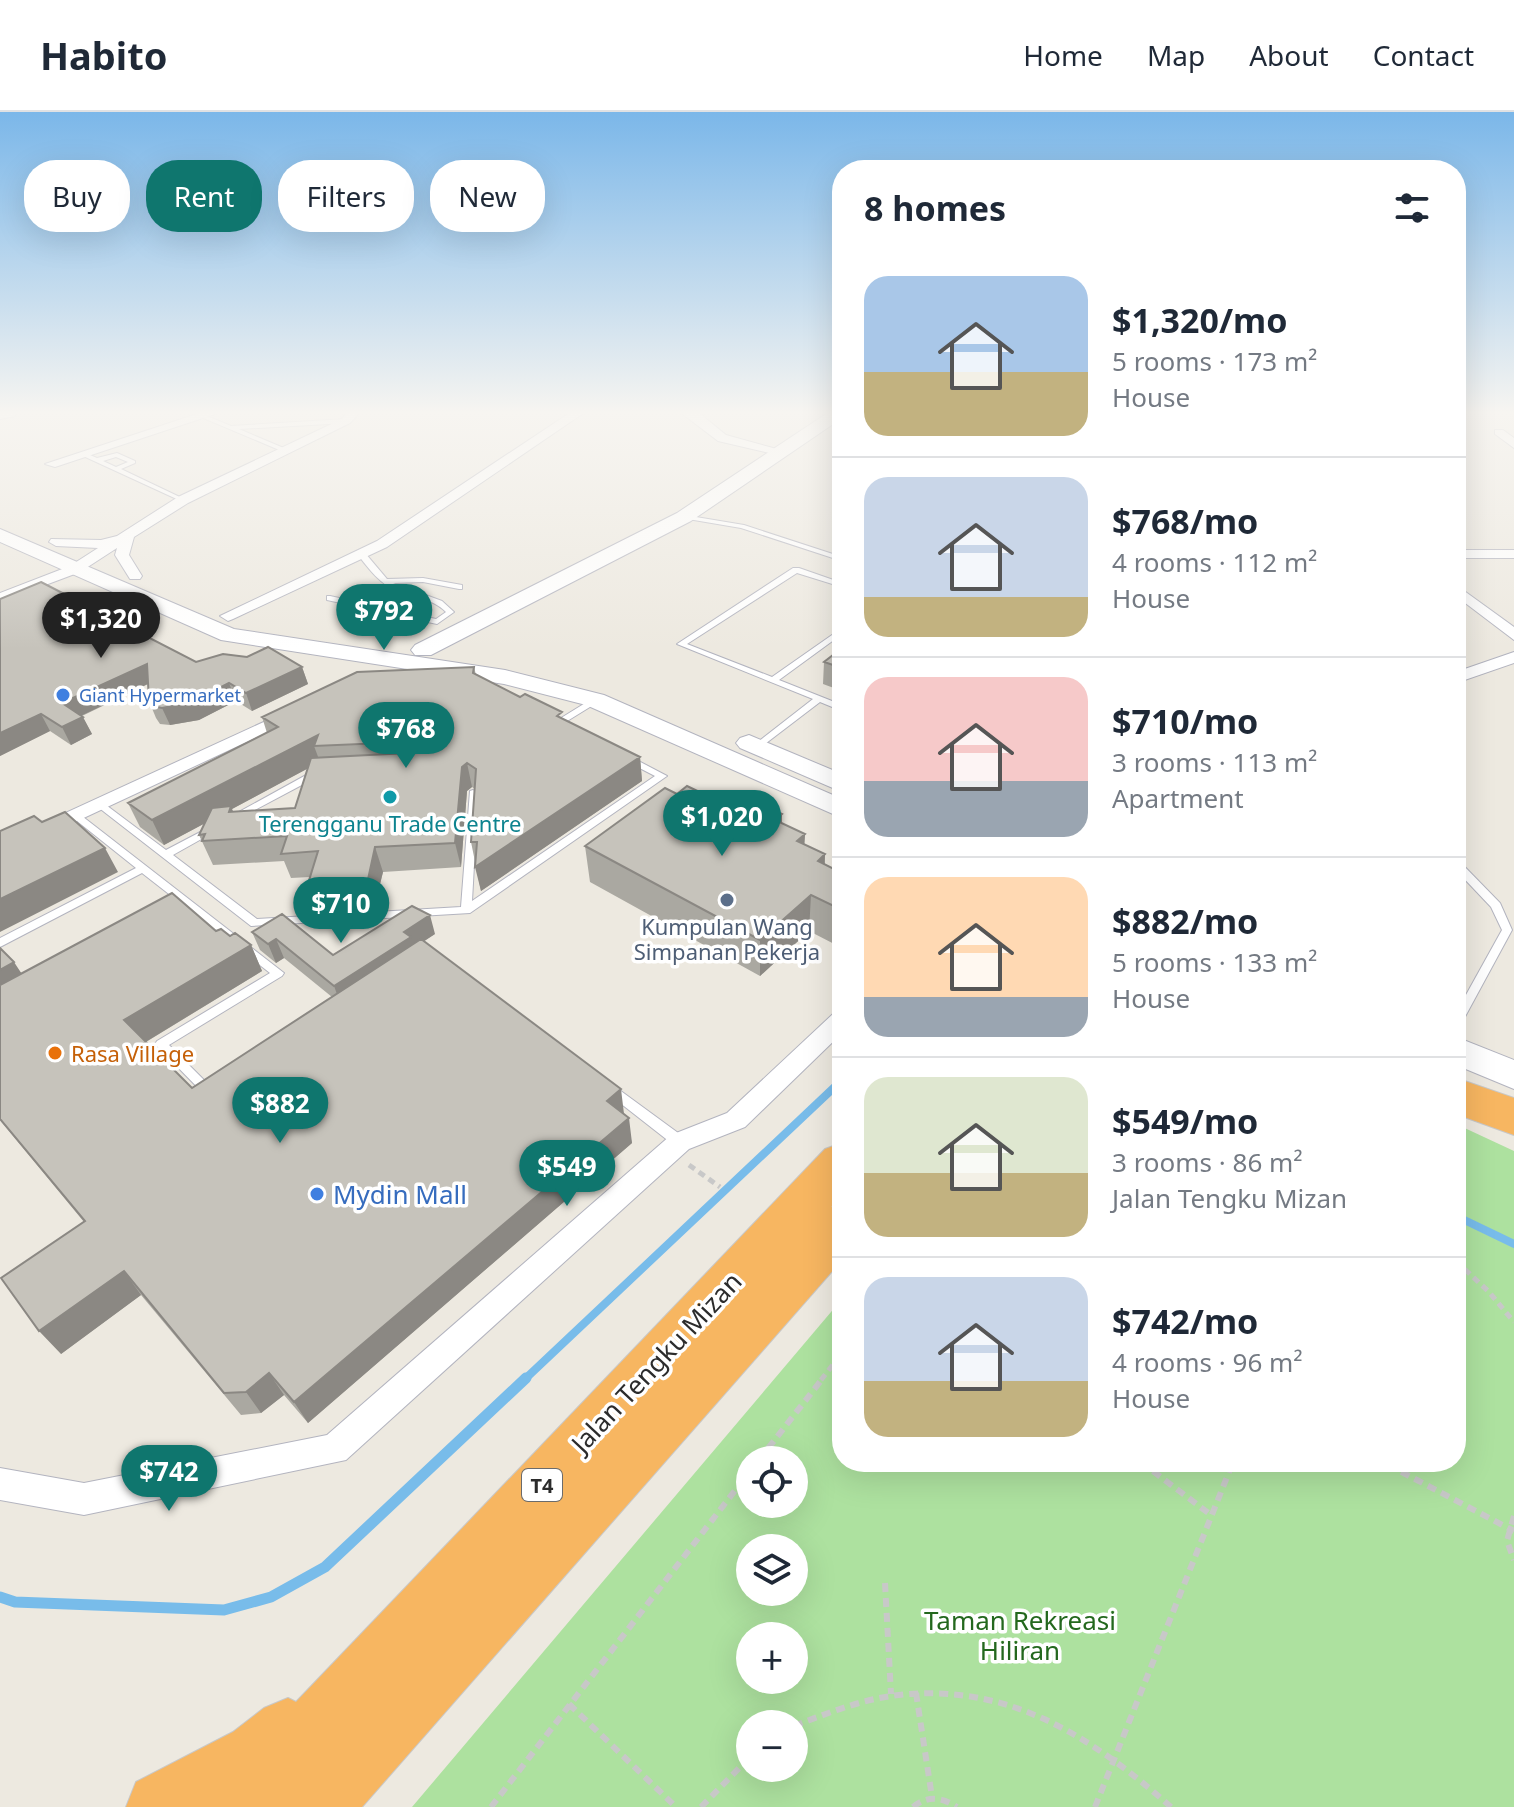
<!DOCTYPE html>
<meta charset="utf-8">
<style>
body{margin:0;font-family:"Noto Sans",sans-serif;background:#f2f2f3;color:#1f2937;height:100vh;display:flex;flex-direction:column;font-size:30px;white-space:nowrap}
*{box-sizing:border-box;margin:0}
p{font-size:26px;color:#747a83}
.icon{flex:none;width:44px;height:44px;fill:none;stroke:currentColor;stroke-width:2;stroke-linecap:round;stroke-linejoin:round}
.map{position:relative;flex:1;overflow:hidden}
.drawer{position:absolute;left:832px;top:48px;width:634px;height:1312px;display:flex;flex-direction:column;background:#fff;border-radius:32px;box-shadow:0 8px 32px #0002}
.drawer>*{flex:none}
.guide{position:absolute;left:24px;top:48px;width:688px;height:72px;display:flex;gap:16px}
.controls{position:absolute;left:736px;top:1334px;display:grid;gap:16px}
.controls a{display:grid;place-items:center;width:72px;height:72px;border-radius:50%;background:#fff;box-shadow:0 8px 32px #0002;font-size:40px}
.price{position:absolute;translate:-50% -68px;padding:0 18px;border-radius:28px;background:#0f766e;color:#fff;font-size:26px;line-height:52px;filter:drop-shadow(0 2px 4px #0008)}
.price::after{content:'';position:absolute;left:50%;top:48px;width:24px;height:18px;margin-left:-12px;background:inherit;clip-path:polygon(0 0,100% 0,50% 100%)}
.price.on{background:#222;color:#fff}
ul{padding:0;list-style:none}
li{display:flex;align-items:center;gap:24px;height:200px;padding:0 32px}
li+li{border-top:2px solid #e0e1e3}
li span{display:grid;place-items:center;flex:none;width:224px;height:160px;border-radius:24px;color:#555}
li>.icon{margin-inline-start:auto}
span .icon{width:96px;height:96px;fill:#fffc;stroke-width:1}
li b{font-size:34px}
h2{display:flex;justify-content:space-between;align-items:center;height:96px;padding:0 32px;font-size:34px}
.chip{padding:0 28px;border-radius:32px;background:#fff;box-shadow:0 8px 32px #0002;font-size:28px;line-height:72px}
.chip.on{background:#0f766e;color:#fff}
header{display:flex;align-items:center;gap:48px;box-sizing:border-box;height:112px;padding:0 40px;background:#fff;border-bottom:2px solid #e0e1e3}
header strong{font-size:38px}
nav{display:flex;gap:44px;margin-inline-start:auto;font-size:28px}
.map>svg:first-child{display:block}
</style>
<header>
<strong>Habito</strong>
<nav><a>Home</a><a>Map</a><a>About</a><a>Contact</a></nav>
</header>
<div class="map">
<svg width="1514" height="1695" viewBox="0 0 1514 1695">
<rect width="100%" height="100%" fill="#ede9e0"/>
<!-- green -->
<path fill="#ade19f" fill-rule="evenodd" d="M1456,1012L1514,1039V1695H412L842,1187V1350H1456ZM750,1348H794V1392H750ZM750,1436H794V1480H750ZM750,1524H794V1568H750ZM750,1612H794V1656H750Z"/>
<g fill="none" stroke-linecap="round" stroke-linejoin="round">
<!-- stream-far1 -->
<path stroke="#78bcea" stroke-width="8" d="M1456,1104L1514,1132
M524,1268L842,968"/>
<!-- stream -->
<path stroke="#78bcea" stroke-width="11" d="M0,1485L15,1490L224,1498L271,1485L325,1455L526,1266"/>
<defs>
<path id="lane" d="M189,300H197L231,314L346,307L349,309L346,311L239,317L286,337L287,338L284,340Z
M83,340L97,346L117,341L135,349V351L121,357L186,388L181,389L81,343L80,342ZM116,345L128,350L116,355L103,349Z
M684,403L744,413L842,445V449L741,416L682,406V404Z
M359,441H365L387,467L423,466L462,473V477H459L423,470L393,471L442,489L454,500L437,512L327,488V484H330L436,507L446,500C432,486 414,486 397,479C380,472 369,457 358,443Z
M793,456H799L842,471V475L797,461L687,532L772,565L842,516V522L779,568L842,593V599L820,590L757,638L753,635L754,633L813,587L677,532Z
M595,585L598,586V590L564,611L568,614L567,616H561L553,611Z
M629,644L667,664L470,801L251,814L94,692L96,690H102L166,738L208,716H214L216,718L214,720L173,743L257,807L461,795L470,679L473,678L478,681L472,789L655,664L626,649L624,647Z
M318,661L321,662V666L313,667L236,708H230L228,706L308,662Z
M75,700L78,701L284,861L282,864L169,933L214,978L216,981L214,984L210,986L206,984L155,932L157,929L270,861L142,761L0,835V826L136,756L72,705L70,703Z
M1456,749L1460,750L1500,791L1512,818L1460,914L1456,915V901L1502,818L1491,795L1456,758Z
M610,972L614,974L685,1026L686,1030L685,1034L680,1035L675,1034L606,980L604,977L606,974Z"/>
<path id="street" d="M15,300V304L0,307V301Z
M203,300H221L55,355L45,352Z
M348,300H360L350,311L188,391L134,425L129,443L142,464L140,467H130L115,443L117,436L80,460L0,490V481L70,454L98,436L56,434L49,430L51,427L101,428L117,424L178,385L342,307Z
M571,300H585L387,435L233,507L228,509L220,504L377,429Z
M680,300L699,301L726,323L784,339L778,343L718,329Z
M1495,318H1503L1514,326V336L1495,322Z
M1456,438H1514V446H1456Z
M1456,473L1514,515V528L1456,484Z
M1514,540V551L1456,571V560Z
M292,597L301,602L298,606L0,745V731Z
M842,898V921L745,1015L689,1037L346,1348L84,1403L0,1388V1356L84,1371L327,1323L671,1023L727,1001L834,901Z"/>
<path id="secondary" d="M829,300H842V306L691,409L431,543H415L411,538L415,533L677,401Z
M0,417L234,517L505,558L604,583L842,687V706L586,593L504,572L221,528L0,430Z
M749,623L842,662V680L740,636L736,631L740,626Z
M1456,925L1514,948V977L1456,953Z"/>
<path id="highway" d="M1456,966L1514,986V1023L1456,1002Z
M842,1031V1083L831,1095L842,1091V1148L362,1695H126L136,1670L233,1620L264,1596L288,1586L296,1590L825,1037Z"/>
</defs>
<!-- lane casing -->
<use href="#lane" stroke="#b3b4bf" stroke-width="2"/>
<!-- street casing -->
<use href="#street" stroke="#b3b4bf" stroke-width="2"/>
<!-- secondary casing -->
<use href="#secondary" stroke="#b3b4bf" stroke-width="2"/>
<!-- highway casing -->
<use href="#highway" stroke="#c8c8c8" stroke-width="2"/>
<!-- path-far1 -->
<path stroke="#c8c8c8" stroke-width="5" stroke-dasharray="7 5" stroke-linecap="butt" d="M689,1053L720,1075
M1456,1149L1489,1180L1514,1210
M821,1268L842,1241"/>
<!-- path -->
<path stroke="#c8c8c8" stroke-width="6" stroke-dasharray="9 6" stroke-linecap="butt" d="M759,1348L823,1266
M1141,1350L1211,1403
M1373,1350L1394,1356L1514,1419
M1514,1404L1507,1429L1514,1448
M885,1471L891,1582
M916,1581L932,1685
M569,1592L676,1695
M794,1614C828,1601 862,1587 899,1583C1009,1571 1092,1625 1171,1695
M491,1695L750,1359
M701,1695L750,1645
M913,1695C928,1683 941,1685 957,1695
M1095,1695L1233,1350"/>
<!-- lane -->
<use href="#lane" fill="#fff" fill-rule="evenodd"/>
<!-- street -->
<use href="#street" fill="#fff" fill-rule="evenodd"/>
<!-- secondary -->
<use href="#secondary" fill="#fff" fill-rule="evenodd"/>
<!-- highway -->
<use href="#highway" fill="#f7b661" fill-rule="evenodd"/>
</g>
<!-- wall -->
<path fill="#aaa8a1" fill-rule="evenodd" d="M0,487L196,550L302,555L308,572L252,599L236,589L199,608L170,613L160,612L156,606L149,589L148,572L82,604L92,622L71,633L50,619L0,644Z
M842,527V579L823,572L824,550L834,542V533Z
M474,555L476,563L640,645L642,669L481,779L471,730L475,677L472,675L467,679L461,755L383,760L374,796L317,800L307,775L310,765L291,766L284,749L213,753L199,723L205,711L164,733L140,715L128,691L267,621L262,605ZM308,656L295,696L233,700L232,697Z
M677,682L782,702V711L805,722L804,732L825,742V752L842,761V836L809,819L760,864L590,770L585,734Z
M216,819L251,833L262,859L146,930L192,976L332,885L284,846L276,851L260,838L252,820L333,843L435,822L423,829L624,1002L632,1031L308,1311L284,1283L261,1301L241,1303L141,1183L61,1242L84,1110L0,1008V836L21,861Z"/>
<!-- shaded-wall -->
<path fill="#8b8883" d="M147,552L154,569L70,609L62,591Z
M302,555L308,572L252,599L246,581Z
M229,571L236,589L199,608L170,613L162,596Z
M41,602L50,619L0,644V621Z
M83,605L92,622L71,633L62,615Z
M318,623L314,634L320,650L232,697L241,719L229,700L230,698L164,733L152,708Z
M640,645L642,669L481,779L475,755Z
M467,651L472,675L467,679L461,755L455,731L462,655Z
M782,702L781,737L775,708Z
M805,722L803,758L797,729Z
M375,735L383,760L374,796L367,772Z
M105,736L118,760L0,820V787Z
M825,742L823,778L818,749Z
M811,783L809,819L760,864V828Z
M430,803L435,822L414,836L341,893L334,874L404,820Z
M276,827L284,846L276,851L268,832Z
M251,833L262,859L139,934L124,908Z
M14,850L31,876L0,893V858Z
M621,977L624,1002L607,989Z
M629,1006L632,1031L308,1311L294,1290Z
M124,1159L141,1183L61,1242L39,1219Z
M269,1261L284,1283L261,1301L246,1280Z"/>
<!-- building -->
<path fill="#c6c3bb" stroke="#8b8883" stroke-width="2" d="M41,470L196,550L223,542L247,545L268,535L302,555L246,581L229,571L192,590L162,596L152,594L149,589L147,552L62,591L83,605L62,615L41,602L0,621V487Z
M842,527V536L834,533Z
M842,536V556L824,550Z
M474,555L473,561L520,585L525,582L562,600L557,604L640,645L475,755L477,730H471L476,657L467,651L462,655L455,731L375,735L367,772L307,775L318,739L281,742L287,724L202,729L205,722L199,723L212,696L231,694L229,700L295,696L311,646L428,640L435,637V632L431,629L314,634L318,623L152,708L128,691L278,615L262,605L357,560Z
M687,674L714,687L721,682L751,696L758,690L782,702L775,708L805,722L797,729L825,742L818,749L842,761V798L811,783L760,828L585,734L665,676L677,682Z
M65,700L105,736L0,787V719L34,704L42,710Z
M172,781L216,819L221,817L230,824L235,821L251,833L124,908L192,976L421,827L621,977L607,989L629,1006L294,1290L269,1261L246,1280L224,1281L124,1159L39,1219L1,1166L85,1109L0,1007V873Z
M412,794L430,803L404,820L411,825L334,874L276,827L268,832L252,820L282,802L333,843Z
M0,836L14,850L0,858Z
M1456,1138L1463,1141L1456,1168Z"/>
<!-- sky -->
<linearGradient id="sky" x2="0" y2="1"><stop stop-color="#7bb7e9"/><stop offset="0.56" stop-color="#f7f5f1"/><stop offset="1" stop-color="#f7f5f1" stop-opacity="0"/></linearGradient>
<rect width="1514" height="537" fill="url(#sky)"/>
<!-- markers -->
<g fill="#3f7fe0" stroke="#fff" stroke-width="3">
<circle cx="63" cy="583" r="8"/>
<circle cx="317" cy="1082" r="8"/>
</g>
<circle fill="#0f9aa8" stroke="#fff" stroke-width="3" cx="390" cy="685" r="8"/>
<circle fill="#5c6f8a" stroke="#fff" stroke-width="3" cx="727" cy="788" r="8"/>
<circle fill="#e8710a" stroke="#fff" stroke-width="3" cx="55" cy="941" r="8"/>
<g text-anchor="middle" dominant-baseline="central" stroke-width="7" stroke-linejoin="round" paint-order="stroke">
<!-- far-shop labels -->
<g font-size="18" fill="#366cbe" stroke="#fff" text-anchor="start">
<text x="79" y="583">Giant Hypermarket</text>
</g>
<!-- shield labels -->
<rect fill="#fff" stroke="#6b6b6b" stroke-width="2" x="522" y="1357" width="40" height="32" rx="6"/>
<g font-size="20" font-weight="bold" fill="#2c2c2c">
<text x="542" y="1373">T4</text>
</g>
<!-- culture labels -->
<g font-size="22" fill="#0d838f" stroke="#fff">
<text x="390" y="711">Terengganu Trade Centre</text>
</g>
<!-- service labels -->
<g font-size="22" fill="#4e5e75" stroke="#fff">
<text x="727" y="814">Kumpulan Wang<tspan x="727" dy="25">Simpanan Pekerja</tspan></text>
</g>
<!-- food labels -->
<g font-size="22" fill="#c56008" stroke="#fff" text-anchor="start">
<text x="71" y="941">Rasa Village</text>
</g>
<!-- near-shop labels -->
<g font-size="26" fill="#366cbe" stroke="#fff" text-anchor="start">
<text x="333" y="1082">Mydin Mall</text>
</g>
<!-- near-street labels -->
<g font-size="26" fill="#2c2c2c" stroke="#fff">
<text transform="translate(656 1250) rotate(-47)">Jalan Tengku Mizan</text>
</g>
<!-- near-park labels -->
<g font-size="26" fill="#24681e" stroke="#fff">
<text x="1020" y="1508">Taman Rekreasi<tspan x="1020" dy="30">Hiliran</tspan></text>
</g>
</g>
</svg>
<div class="controls">
<a><svg class="icon" aria-label="locate" viewBox="0 0 24 24"><circle cx="12" cy="12" r="6"/><path d="M12 2v4M12 18v4M2 12h4M18 12h4"/></svg></a>
<a><svg class="icon" aria-label="layers" viewBox="0 0 24 24"><path d="M12 4l9 5-9 5-9-5zM3 14l9 5 9-5"/></svg></a>
<a>+</a>
<a>−</a>
</div>
<b class="price" style="left:384px;top:540px">$792</b>
<b class="price on" style="left:101px;top:548px">$1,320</b>
<b class="price" style="left:406px;top:658px">$768</b>
<b class="price" style="left:722px;top:746px">$1,020</b>
<b class="price" style="left:341px;top:833px">$710</b>
<b class="price" style="left:280px;top:1033px">$882</b>
<b class="price" style="left:567px;top:1096px">$549</b>
<b class="price" style="left:169px;top:1401px">$742</b>
<div class="guide">
<a class="chip">Buy</a>
<a class="chip on">Rent</a>
<a class="chip">Filters</a>
<a class="chip">New</a>
</div>
<section class="drawer">
<h2>8 homes<svg class="icon" aria-label="filters" viewBox="0 0 24 24"><path d="M4 7h16M4 17h16"/><circle cx="9" cy="7" r="2"/><circle cx="15" cy="17" r="2"/></svg></h2>
<ul>
<li><span style="background:linear-gradient(#a9c7e8 60%,#c2b280 0)"><svg class="icon" aria-label="home" viewBox="0 0 24 24"><path d="M3 11l9-7 9 7M6 9v11h12V9"/></svg></span><div><b>$1,320/mo</b><p>5 rooms · 173 m²</p><p>House</p></div></li>
<li><span style="background:linear-gradient(#c9d6e8 75%,#c2b280 0)"><svg class="icon" aria-label="home" viewBox="0 0 24 24"><path d="M3 11l9-7 9 7M6 9v11h12V9"/></svg></span><div><b>$768/mo</b><p>4 rooms · 112 m²</p><p>House</p></div></li>
<li><span style="background:linear-gradient(#f6c9c9 65%,#9aa5b1 0)"><svg class="icon" aria-label="home" viewBox="0 0 24 24"><path d="M3 11l9-7 9 7M6 9v11h12V9"/></svg></span><div><b>$710/mo</b><p>3 rooms · 113 m²</p><p>Apartment</p></div></li>
<li><span style="background:linear-gradient(#ffd9b3 75%,#9aa5b1 0)"><svg class="icon" aria-label="home" viewBox="0 0 24 24"><path d="M3 11l9-7 9 7M6 9v11h12V9"/></svg></span><div><b>$882/mo</b><p>5 rooms · 133 m²</p><p>House</p></div></li>
<li><span style="background:linear-gradient(#dfe7d0 60%,#c2b280 0)"><svg class="icon" aria-label="home" viewBox="0 0 24 24"><path d="M3 11l9-7 9 7M6 9v11h12V9"/></svg></span><div><b>$549/mo</b><p>3 rooms · 86 m²</p><p>Jalan Tengku Mizan</p></div></li>
<li><span style="background:linear-gradient(#c9d6e8 65%,#c2b280 0)"><svg class="icon" aria-label="home" viewBox="0 0 24 24"><path d="M3 11l9-7 9 7M6 9v11h12V9"/></svg></span><div><b>$742/mo</b><p>4 rooms · 96 m²</p><p>House</p></div></li>
</ul>
</section>
</div>
